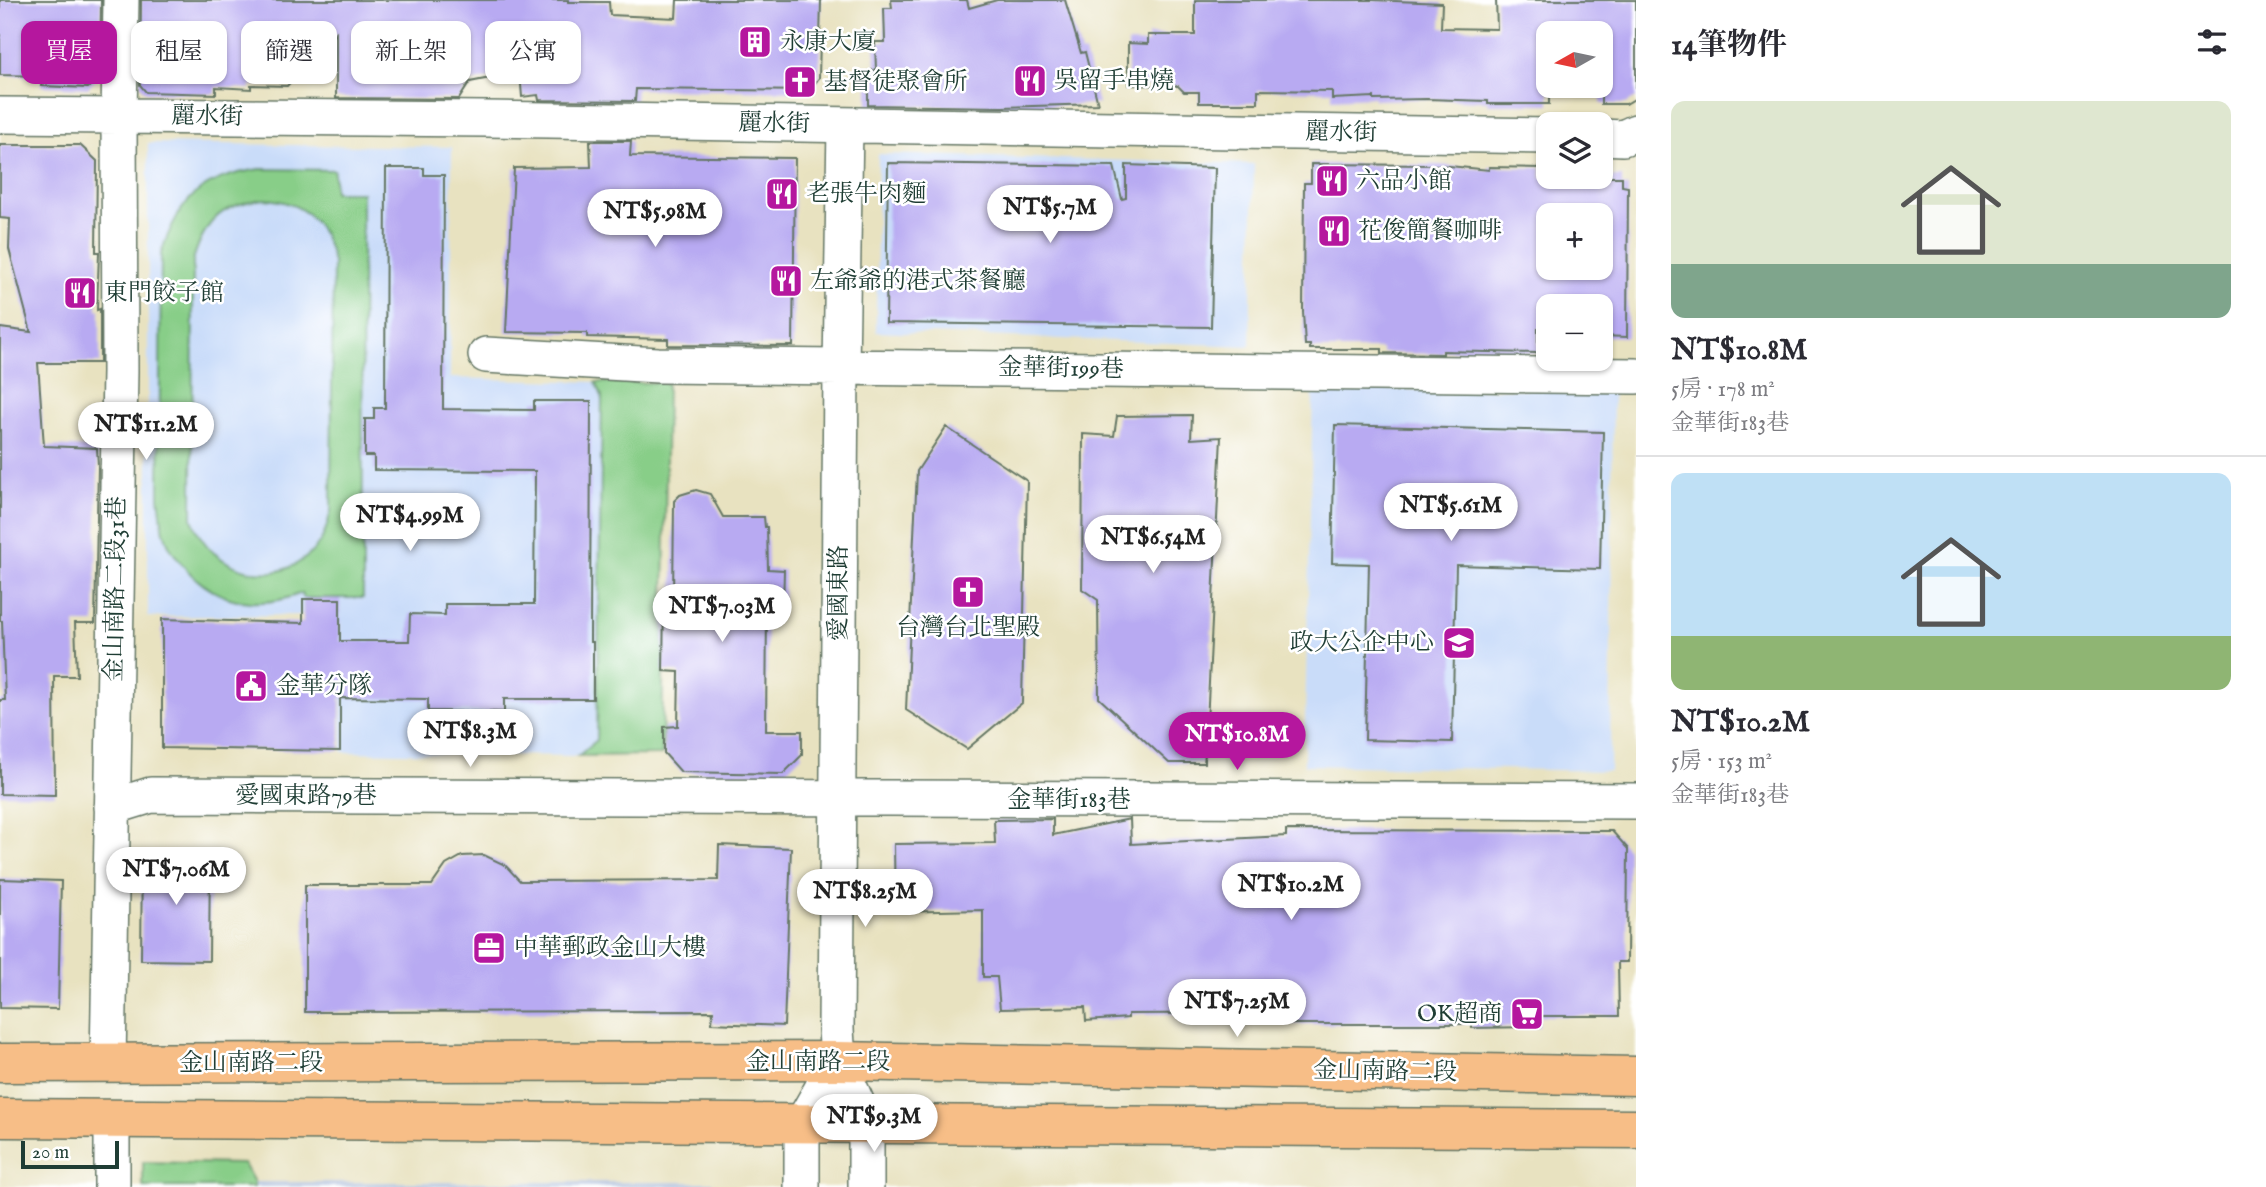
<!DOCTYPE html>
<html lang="zh-TW">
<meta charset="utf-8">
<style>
body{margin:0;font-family:"IM FELL English","Noto Serif TC",serif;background:#f2f2f3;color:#2b2b33;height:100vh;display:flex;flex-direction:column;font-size:26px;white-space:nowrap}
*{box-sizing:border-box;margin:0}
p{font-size:23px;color:#7c7c81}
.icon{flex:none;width:38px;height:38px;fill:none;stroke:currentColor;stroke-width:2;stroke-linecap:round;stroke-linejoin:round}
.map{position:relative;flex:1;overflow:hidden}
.drawer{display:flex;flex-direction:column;background:#fff;width:630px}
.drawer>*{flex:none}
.top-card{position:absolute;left:21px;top:21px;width:665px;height:63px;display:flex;gap:14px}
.needle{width:46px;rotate:261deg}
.buttons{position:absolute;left:1536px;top:21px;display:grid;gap:14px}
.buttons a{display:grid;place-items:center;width:77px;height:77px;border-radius:14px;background:#fff;box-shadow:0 2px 5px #0004;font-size:35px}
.scale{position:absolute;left:21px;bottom:18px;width:98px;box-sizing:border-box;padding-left:7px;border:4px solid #1f3d34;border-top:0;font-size:19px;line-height:24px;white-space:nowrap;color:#1f3d34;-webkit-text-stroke:5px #fff;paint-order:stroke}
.price{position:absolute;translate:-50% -60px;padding:0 16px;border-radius:24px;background:#fff;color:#222;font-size:23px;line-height:46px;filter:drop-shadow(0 2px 4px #0008)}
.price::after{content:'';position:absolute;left:50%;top:42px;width:21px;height:16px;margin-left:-10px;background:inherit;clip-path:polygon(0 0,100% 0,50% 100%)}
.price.on{background:#b5179e;color:#fff}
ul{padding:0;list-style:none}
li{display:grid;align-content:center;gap:14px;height:371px;padding:0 35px}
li+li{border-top:2px solid #e1e1e2}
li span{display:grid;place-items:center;height:217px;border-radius:14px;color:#555}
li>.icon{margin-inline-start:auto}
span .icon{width:126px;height:126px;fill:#fffc;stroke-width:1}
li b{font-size:30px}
h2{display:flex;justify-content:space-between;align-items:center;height:84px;padding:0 35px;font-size:30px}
.pill{padding:0 24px;border-radius:14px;background:#fff;box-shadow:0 2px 5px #0004;font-size:24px;line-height:63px}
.pill.on{background:#b5179e;color:#fff}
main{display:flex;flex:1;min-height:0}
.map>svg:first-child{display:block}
</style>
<main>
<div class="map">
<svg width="1636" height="1187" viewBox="0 0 1636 1187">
<rect width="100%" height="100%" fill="#fff"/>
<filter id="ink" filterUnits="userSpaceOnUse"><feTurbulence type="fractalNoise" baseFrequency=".0143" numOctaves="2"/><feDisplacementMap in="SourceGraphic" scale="14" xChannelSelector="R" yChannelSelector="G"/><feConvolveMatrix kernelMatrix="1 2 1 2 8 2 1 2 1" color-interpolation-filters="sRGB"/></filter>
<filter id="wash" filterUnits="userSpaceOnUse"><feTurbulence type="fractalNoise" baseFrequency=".00686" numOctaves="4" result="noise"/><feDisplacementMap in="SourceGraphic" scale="28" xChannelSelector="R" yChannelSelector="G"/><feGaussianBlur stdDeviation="1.57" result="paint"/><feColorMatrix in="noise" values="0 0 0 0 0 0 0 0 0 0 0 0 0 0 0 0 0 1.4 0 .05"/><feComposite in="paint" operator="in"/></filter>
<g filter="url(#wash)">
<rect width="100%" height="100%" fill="#e8e2c0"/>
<!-- built -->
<path fill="#c9dcf9" d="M148,143L452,147L450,378L596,382L602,395L597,741L578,756L342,752L340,598H303L302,615L148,617Z
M878,154L1254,164L1250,346L876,332Z
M1613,389L1610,771L1304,765L1313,390Z"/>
<!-- industrial -->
<path fill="#b6c5de" d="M254,1182H712L716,1187H254Z"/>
<!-- green -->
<path fill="#88ce88" stroke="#54865e" stroke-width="2" fill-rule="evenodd" d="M260,169L334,170V192H362L363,598H303L302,593C262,609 223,605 192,575C181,564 169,550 165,535C161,523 161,509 159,497L161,254C179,198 202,177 260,169ZM264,199C305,201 325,224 333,263L331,511C328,521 326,533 320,542C284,594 211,575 192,519L193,260C205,220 222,204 264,199Z
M596,382L667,383L662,755L578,756L597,740L602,396Z
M143,1162L244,1164L254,1182V1187H143Z"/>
<g id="blocks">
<!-- building -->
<path fill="#b8aaf2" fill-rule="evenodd" d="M0,0H101L100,75L88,88L41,86L42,76L0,75Z
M141,0H568V2H609L610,15L676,18L677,0H821L819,78L809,91L636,89L635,101L539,100L538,95L522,97L520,72L470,82L459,99L336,98V32L287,86L251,85V89L216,87V94L146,92L140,85Z
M891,0H967L969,8L997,0H1065L1081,53L1085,52L1098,104L1002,107L868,105V71L876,70L875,42H885L884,8H892Z
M1195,0H1372L1442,3L1441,28L1497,29L1496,0H1636V98L1626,104H1601V33H1549V104H1488V101L1427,99L1374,100V97L1332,99V91L1258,90V103H1199V92H1184L1178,86L1128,85V43L1148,44V35H1195Z
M590,141H631L630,156L795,158L793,346L668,345V339L587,337V333L506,332L514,168L591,167Z
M0,145H80L97,161L96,252H99L97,310L100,309V363H38L44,446L97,448L98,466L95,623H75L77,676H54L55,795L0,794V700H5L2,621H0V328L31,332L9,249L10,219L0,218Z
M888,163L1114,166L1122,199L1126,198V165L1215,168L1211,327L886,323Z
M1311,164L1439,165L1489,170V167L1541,168V177H1622V186L1628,187L1627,337L1601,336V306H1546L1545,328H1538V353L1443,351V354L1382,353V349H1310V345H1305L1303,312L1304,183H1311ZM1549,215H1601V268H1549Z
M386,168H424V175H444L443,409L534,410V401H591L590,642H593V699H504V712L428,711V699L340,698V751L162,748V619L303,623V599H340V641H409L410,614L445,615V604H534L535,471L374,470V456H365V419H374V408H385Z
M1192,415L1191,439L1221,437L1206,744L1204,763H1169L1099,698L1098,600L1082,589L1083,434L1114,436L1117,416Z
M1335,425L1603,432L1600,569L1456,565L1452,742L1365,740L1369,564L1332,563Z
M946,427L1027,481L1022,703L967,749L906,710L917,471Z
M696,490L710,494L723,517H764L765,527H767L768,569L784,570L783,609L767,608L766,731H802V755L783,774L681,772L664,753V727L678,726L679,672L663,671L664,601H673L674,501L680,495Z
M1053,819V835L1130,819L1131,844L1286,836V830L1612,831L1628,849L1627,962H1618L1619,1016H1539V1027L1472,1028V1024H1285L1286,1013L1128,1014V1018L1086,1021L1085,1007L1000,1009L997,977H983V910L895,912L894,844L995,843L994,820Z
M719,845L791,848L784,1026L712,1023L713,1011L305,1012V885H432L446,865L462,856L484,855L505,865L520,881L718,880Z
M142,854H210L209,961L141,960Z
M0,879L61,881L58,1009L0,1008Z"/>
</g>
</g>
<g filter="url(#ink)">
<use href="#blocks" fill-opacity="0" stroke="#657765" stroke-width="2"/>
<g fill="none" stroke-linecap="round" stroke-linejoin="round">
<defs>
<path id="minor" d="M0,115L487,119L1549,136
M845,126L841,367L836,1029L838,1061L866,1124V1187
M1601,137L1623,138L1636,132
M486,355L658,365L1636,376
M112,807L151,795L1636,801
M108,1063L120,371L119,115L121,0
M112,1187V1120
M802,1187V1124L838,1061"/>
<path id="major" d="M0,1063L838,1061L1636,1076
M0,1118L1636,1129"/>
</defs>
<!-- minor casing -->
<use href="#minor" stroke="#657765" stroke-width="38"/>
<!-- major casing -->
<use href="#major" stroke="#657765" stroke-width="41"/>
<!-- minor -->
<use href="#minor" stroke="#fff" stroke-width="35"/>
<!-- major -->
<use href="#major" stroke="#f7be87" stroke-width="38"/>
</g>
</g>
<!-- icons -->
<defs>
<symbol id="building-square" viewBox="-11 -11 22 22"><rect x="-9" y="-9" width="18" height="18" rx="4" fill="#b5179e" stroke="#fff"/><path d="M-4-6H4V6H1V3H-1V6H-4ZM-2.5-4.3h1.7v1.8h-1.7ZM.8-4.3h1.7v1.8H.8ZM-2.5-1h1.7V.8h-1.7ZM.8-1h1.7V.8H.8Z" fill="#fff"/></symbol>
<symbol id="restaurant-square" viewBox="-11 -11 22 22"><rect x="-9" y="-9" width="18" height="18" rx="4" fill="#b5179e" stroke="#fff"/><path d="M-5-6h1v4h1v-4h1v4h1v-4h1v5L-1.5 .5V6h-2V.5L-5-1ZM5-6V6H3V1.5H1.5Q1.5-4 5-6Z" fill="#fff"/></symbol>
<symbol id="church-square" viewBox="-11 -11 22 22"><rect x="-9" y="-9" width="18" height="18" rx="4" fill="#b5179e" stroke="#fff"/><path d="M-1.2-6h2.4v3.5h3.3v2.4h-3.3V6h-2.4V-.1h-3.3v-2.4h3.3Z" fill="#fff"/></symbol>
<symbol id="university-square" viewBox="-11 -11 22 22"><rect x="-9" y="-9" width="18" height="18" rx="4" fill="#b5179e" stroke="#fff"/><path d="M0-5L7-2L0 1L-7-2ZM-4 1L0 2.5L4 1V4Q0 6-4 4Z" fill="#fff"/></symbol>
<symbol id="civic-square" viewBox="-11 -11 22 22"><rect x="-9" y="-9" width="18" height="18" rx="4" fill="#b5179e" stroke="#fff"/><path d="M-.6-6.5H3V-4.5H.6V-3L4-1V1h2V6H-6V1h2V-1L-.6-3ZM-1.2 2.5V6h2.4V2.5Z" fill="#fff"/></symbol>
<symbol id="office-square" viewBox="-11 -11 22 22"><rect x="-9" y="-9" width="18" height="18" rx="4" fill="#b5179e" stroke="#fff"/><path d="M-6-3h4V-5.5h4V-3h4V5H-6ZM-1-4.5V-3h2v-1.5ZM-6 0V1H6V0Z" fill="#fff"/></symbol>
<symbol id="supermarket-square" viewBox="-11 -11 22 22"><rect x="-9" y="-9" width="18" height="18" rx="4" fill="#b5179e" stroke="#fff"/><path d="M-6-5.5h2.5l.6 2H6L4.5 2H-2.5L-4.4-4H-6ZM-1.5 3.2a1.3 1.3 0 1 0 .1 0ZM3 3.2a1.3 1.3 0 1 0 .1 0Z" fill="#fff"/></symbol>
</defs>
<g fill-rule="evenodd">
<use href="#building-square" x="736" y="23" width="38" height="38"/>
<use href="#restaurant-square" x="1011" y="62" width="38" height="38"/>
<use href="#church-square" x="781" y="63" width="38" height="38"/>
<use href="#restaurant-square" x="1313" y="162" width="38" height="38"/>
<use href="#restaurant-square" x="763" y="175" width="38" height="38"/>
<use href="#restaurant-square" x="1315" y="212" width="38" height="38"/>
<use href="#restaurant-square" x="767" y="262" width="38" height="38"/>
<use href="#restaurant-square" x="61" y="274" width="38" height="38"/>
<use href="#church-square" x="949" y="573" width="38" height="38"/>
<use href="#university-square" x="1440" y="624" width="38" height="38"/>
<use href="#civic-square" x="232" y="667" width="38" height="38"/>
<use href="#office-square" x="470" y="929" width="38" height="38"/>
<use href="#supermarket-square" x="1508" y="995" width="38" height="38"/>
</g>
<g text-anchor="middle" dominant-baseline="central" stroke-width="5" stroke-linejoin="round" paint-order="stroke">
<!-- poi labels -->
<g font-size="24" fill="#1f3d34" stroke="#fff" text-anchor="start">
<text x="780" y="42">永康大廈</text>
<text x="1054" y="81">吳留手串燒</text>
<text x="824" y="82">基督徒聚會所</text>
<text x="1356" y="181">六品小館</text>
<text x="806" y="194">老張牛肉麵</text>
<text x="1358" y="231">花俊簡餐咖啡</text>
<text x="810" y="281">左爺爺的港式茶餐廳</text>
<text x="104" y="293">東門餃子館</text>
<text x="968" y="628" text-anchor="middle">台灣台北聖殿</text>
<text x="1434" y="643" text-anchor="end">政大公企中心</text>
<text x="276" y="686">金華分隊</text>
<text x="514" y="948">中華郵政金山大樓</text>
<text x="1502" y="1014" text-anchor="end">OK超商</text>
</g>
<!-- street labels -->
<g font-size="24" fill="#1f3d34" stroke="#fff">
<text transform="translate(207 117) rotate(1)">麗水街</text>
<text transform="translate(774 124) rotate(1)">麗水街</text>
<text transform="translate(1341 133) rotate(1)">麗水街</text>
<text transform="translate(1061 369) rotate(1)">金華街199巷</text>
<text transform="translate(116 589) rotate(-89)">金山南路二段31巷</text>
<text transform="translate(839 593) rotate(-90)">愛國東路</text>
<text x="306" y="796">愛國東路79巷</text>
<text x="1069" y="800">金華街183巷</text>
<text x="818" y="1062">金山南路二段</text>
<text x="251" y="1063">金山南路二段</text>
<text transform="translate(1385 1072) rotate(1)">金山南路二段</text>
</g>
</g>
</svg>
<div class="buttons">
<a><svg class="needle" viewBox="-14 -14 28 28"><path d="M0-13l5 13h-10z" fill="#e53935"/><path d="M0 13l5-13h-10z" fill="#7c7c81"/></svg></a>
<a><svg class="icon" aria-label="layers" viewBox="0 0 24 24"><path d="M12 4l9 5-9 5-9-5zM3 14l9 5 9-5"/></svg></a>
<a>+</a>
<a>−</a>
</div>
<div class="scale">20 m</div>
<b class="price" style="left:1050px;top:245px">NT$5.7M</b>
<b class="price" style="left:655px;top:249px">NT$5.98M</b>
<b class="price" style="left:146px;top:462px">NT$11.2M</b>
<b class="price" style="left:1451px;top:543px">NT$5.61M</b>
<b class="price" style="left:410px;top:553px">NT$4.99M</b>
<b class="price" style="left:1153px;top:575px">NT$6.54M</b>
<b class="price" style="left:722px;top:644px">NT$7.03M</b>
<b class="price" style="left:470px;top:769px">NT$8.3M</b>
<b class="price on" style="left:1237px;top:772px">NT$10.8M</b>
<b class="price" style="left:176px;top:907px">NT$7.06M</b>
<b class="price" style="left:1291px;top:922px">NT$10.2M</b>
<b class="price" style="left:865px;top:929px">NT$8.25M</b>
<b class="price" style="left:1237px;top:1039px">NT$7.25M</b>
<b class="price" style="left:874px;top:1154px">NT$9.3M</b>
<div class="top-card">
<a class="pill on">買屋</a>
<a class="pill">租屋</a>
<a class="pill">篩選</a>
<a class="pill">新上架</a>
<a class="pill">公寓</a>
</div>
</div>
<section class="drawer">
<h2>14筆物件<svg class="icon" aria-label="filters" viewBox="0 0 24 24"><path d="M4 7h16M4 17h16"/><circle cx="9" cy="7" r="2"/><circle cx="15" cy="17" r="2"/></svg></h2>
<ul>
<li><span style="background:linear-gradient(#dfe7d0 75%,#7fa58c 0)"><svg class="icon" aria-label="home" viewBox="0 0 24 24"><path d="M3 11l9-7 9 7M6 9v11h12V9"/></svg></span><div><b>NT$10.8M</b><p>5房 · 178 m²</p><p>金華街183巷</p></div></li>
<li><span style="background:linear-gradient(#bfe0f5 75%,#8fb573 0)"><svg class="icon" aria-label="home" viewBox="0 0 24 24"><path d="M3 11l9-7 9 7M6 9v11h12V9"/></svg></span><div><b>NT$10.2M</b><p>5房 · 153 m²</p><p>金華街183巷</p></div></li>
</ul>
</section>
</main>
